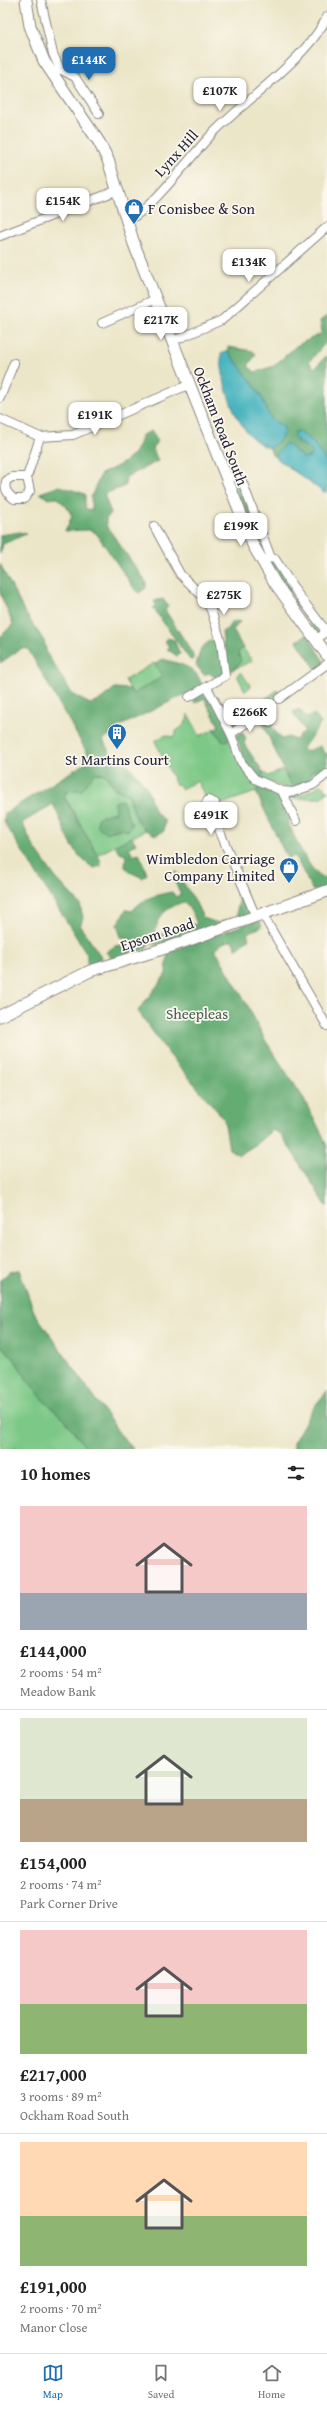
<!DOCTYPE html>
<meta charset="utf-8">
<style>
body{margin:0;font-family:"Gentium Book Plus",serif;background:#f2f2f2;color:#222;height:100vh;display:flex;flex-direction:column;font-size:15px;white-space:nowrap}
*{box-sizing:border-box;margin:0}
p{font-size:13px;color:#767676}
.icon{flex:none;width:22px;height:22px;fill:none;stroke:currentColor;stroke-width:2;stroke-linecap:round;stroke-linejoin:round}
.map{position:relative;height:1449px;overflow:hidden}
.side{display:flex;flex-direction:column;background:#fff;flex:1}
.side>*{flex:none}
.price{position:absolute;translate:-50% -34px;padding:0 9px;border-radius:8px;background:#fff;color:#222;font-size:13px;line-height:26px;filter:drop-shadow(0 1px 2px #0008)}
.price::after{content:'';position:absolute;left:50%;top:24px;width:12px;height:9px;margin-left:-6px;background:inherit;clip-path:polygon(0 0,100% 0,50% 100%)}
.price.on{background:#1f6fb2;color:#fff}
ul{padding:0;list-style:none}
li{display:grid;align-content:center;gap:8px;height:212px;padding:0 20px}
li+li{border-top:1px solid #e0e0e0}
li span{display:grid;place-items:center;height:124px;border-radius:0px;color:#555}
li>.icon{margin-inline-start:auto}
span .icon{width:72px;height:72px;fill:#fffc;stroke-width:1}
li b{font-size:17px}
h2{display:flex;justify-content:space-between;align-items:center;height:48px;padding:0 20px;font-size:17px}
.tabs{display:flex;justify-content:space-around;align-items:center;height:56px;border-top:1px solid #e0e0e0;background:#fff;font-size:11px;color:#767676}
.tabs a{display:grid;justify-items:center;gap:2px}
.tabs .on{color:#1f6fb2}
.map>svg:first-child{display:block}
</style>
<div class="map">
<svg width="327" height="1449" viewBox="0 0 327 1449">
<rect width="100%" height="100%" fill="#fbf7ec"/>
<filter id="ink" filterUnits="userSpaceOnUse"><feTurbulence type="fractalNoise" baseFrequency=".025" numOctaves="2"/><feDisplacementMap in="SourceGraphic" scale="8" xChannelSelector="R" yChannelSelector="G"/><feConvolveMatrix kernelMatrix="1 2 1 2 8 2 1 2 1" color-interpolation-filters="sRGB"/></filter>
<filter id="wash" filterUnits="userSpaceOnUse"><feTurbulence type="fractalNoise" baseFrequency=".012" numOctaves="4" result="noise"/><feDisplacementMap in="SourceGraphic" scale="16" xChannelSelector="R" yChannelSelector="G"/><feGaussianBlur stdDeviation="0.9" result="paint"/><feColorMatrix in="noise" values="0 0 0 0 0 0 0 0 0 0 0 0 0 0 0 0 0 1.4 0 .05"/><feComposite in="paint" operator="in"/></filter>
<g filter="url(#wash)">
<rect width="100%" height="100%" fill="#ece6c9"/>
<!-- green -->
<path fill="#7cc886" stroke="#4f7560" d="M232,480H238L247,503L237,497Z
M274,561L292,590L287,594L267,562Z
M297,598L314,623H318L322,629L319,635L293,601Z
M243,648L252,661L234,669L241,661L237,652Z
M154,663L163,677L133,694L125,680Z
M242,673L251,687L245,691L237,675Z
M188,714L200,736L214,729L223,742L229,740L260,785L256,792L218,805L214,798H206L197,781L181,789L179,784L176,785L155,741L166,735L172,737L176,735V731C184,726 187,723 188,714Z
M320,767L327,769C303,789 291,794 262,778L263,772L268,776L283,770L287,779L310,772Z
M94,773L105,774L115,789L129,795L137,822L146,830L97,855C85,836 78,815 64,797L67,791L82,790Z
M320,785L327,790V793L321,798L289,799L291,796L304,794Z
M276,793L279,794L293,818L288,821Z
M19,1270L34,1312L119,1433L133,1449H0V1280L11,1271Z"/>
<!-- forest -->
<path fill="#65ac73" stroke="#446757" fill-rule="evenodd" d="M327,316V341L309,362L315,368L327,355V463L313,442L296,441L312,451L310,457L303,458L292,447L277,453L276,458L272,455L270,448L279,441L285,431L283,426C264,418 269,409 260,394C251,379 238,366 228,351V347L253,351L256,354L248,366L255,372L274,366L296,346L322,333L320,321Z
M151,431L157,440L153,449L158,461L126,477L125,486L104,494L111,513L106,519V525L146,582V588L139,593L136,591L96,533L90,530L65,531L72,516L66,506L57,498L48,499L40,493L60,486L85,494V508L92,511L91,497L101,474C120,465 137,459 141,436Z
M237,497H243L247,503L266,555L261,557Z
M20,532L26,534L3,544L0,554V535Z
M0,564L24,611L44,641L47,654L73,695L90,704L97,702L115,688L130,689L133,694L162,677L155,664L163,659C182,665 197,666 202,686L114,729L112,734L103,740L112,757L129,766L147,788L154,810L165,821L164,831L156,835C137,829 134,812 129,795L116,789L105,774L95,773L82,790L67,791L64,797L100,859L101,866L94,868C70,854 65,828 53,804L22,823L34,847L55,877L80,904L83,918L80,926L102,958L92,964L87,963V954L4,822L5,813L87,762L89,756L28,649L22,648L0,663V637L13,624L0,593Z
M163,599L168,606L165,610L192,652L194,659L190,660L153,608L156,605L154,601Z
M237,621L240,622L233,630L243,648L238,652L241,661L234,669L216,678L209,673L204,675L196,665L201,648L211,640L215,641L217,649L224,647L222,632L227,629L232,622Z
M307,634L327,667V671L323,674L315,668L297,641Z
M168,638L174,640L180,654L177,656L167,649L170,648L165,641Z
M277,690L279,692L278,696L262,707L260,703Z
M203,692L209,700L218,696L223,704L229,705L238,722L229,740L223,742L214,729L219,726L204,698L195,703L193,699Z
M299,709L307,718L314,714L321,723L303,748L305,752L320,746L325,754L327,753V769L320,767L310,773L306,783L291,785L261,720L264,718L282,739L289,737L295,740L305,731L293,712Z
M242,732L246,738L244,744L263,772L262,778L257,777L247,767L236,736Z
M260,787L276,793C284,811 306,873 324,878L327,876V887L313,891L295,856L287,858L256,792Z
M122,800L132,825L128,831L120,829L106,833L97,826L98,817L115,812V802Z
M132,837L136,844L129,848L133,856L139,853L147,874L143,878L130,872L125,867L126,856L117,850L116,845Z
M176,871L196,903L203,918L218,923L230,919L231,921L160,946L150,943L146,949L112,959L106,952L115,946L132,944L133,941L121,937L117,925L126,910L132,911C143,898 155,895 172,892L176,897L181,894L173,879L175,877L174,872ZM180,903H185L193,914L197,924L177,928L162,934L155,932C159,915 164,910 180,903Z
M241,893L246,896L251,911L248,916L238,919L237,909L239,902L236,895Z
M257,920L261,922V927L247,933L249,939L241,944L242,946L236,948L232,940L223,943L215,949L249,1008L265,1040L302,1096L323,1136L327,1147V1207L281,1134L272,1130L255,1145L239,1155L229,1149L224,1119L168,1053L138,1011L166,974L168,952Z
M19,1270L34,1312L119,1433L133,1449H87L65,1420L47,1404L28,1381L12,1356L0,1345V1280L11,1271Z
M327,1391V1449H293V1443L313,1408Z"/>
<!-- water -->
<path fill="#41b1bc" stroke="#326a7c" d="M228,351C238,366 251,379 260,395C269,409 264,418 283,426L285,431L279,441L270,448C238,440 221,384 221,354Z
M299,431L313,442L327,463V492H323L276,458L277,453L286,443L303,458L310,457L312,451L293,437L295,432Z"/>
</g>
<g filter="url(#ink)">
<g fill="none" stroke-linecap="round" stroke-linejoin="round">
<defs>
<path id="minor" d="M41,0L53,54L60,69L52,75
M60,69L75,77L99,114
M127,221C154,208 191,155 214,132C247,99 308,57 327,17
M0,236L118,190
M102,323L156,299
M173,341L222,320L327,227
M0,398L14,363
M0,419L40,437L73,435L188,385
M27,477L30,491L24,499H14C8,494 4,490 6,481L12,477H27L40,437
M225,477L236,476L242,481L271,558
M154,526L180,574L205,599L211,610L221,642L225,676L189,697
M261,561L271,558L275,559L297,593L323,627L325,632L317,640
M207,687L231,734L241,762L255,779L282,791L293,792L313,785L327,774
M279,699L327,664
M231,734L259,714L265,716L270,723
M282,791L296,821
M212,813L215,803L208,800L205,805L207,810L212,813L256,917
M263,915L327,1026"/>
<path id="major" d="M26,0L30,26L44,61L99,142L108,160L134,244L253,545L275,583L327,655
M0,1016L90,971L169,947L327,891"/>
</defs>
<!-- minor casing -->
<use href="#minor" stroke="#878482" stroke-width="10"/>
<!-- major casing -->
<use href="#major" stroke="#878482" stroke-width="13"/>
<!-- minor -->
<use href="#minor" stroke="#fff" stroke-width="8"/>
<!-- major -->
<use href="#major" stroke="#fff" stroke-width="11"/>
</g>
</g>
<!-- icons -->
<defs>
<symbol id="shop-pin" viewBox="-11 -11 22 30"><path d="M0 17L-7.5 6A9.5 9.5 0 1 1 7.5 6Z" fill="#1f6fb2" stroke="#fbf7ec"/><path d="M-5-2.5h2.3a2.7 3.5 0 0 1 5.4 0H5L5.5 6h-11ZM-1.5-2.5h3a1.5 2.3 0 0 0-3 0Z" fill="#fff"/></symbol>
<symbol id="building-pin" viewBox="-11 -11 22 30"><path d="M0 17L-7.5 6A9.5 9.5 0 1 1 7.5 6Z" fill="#1f6fb2" stroke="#fbf7ec"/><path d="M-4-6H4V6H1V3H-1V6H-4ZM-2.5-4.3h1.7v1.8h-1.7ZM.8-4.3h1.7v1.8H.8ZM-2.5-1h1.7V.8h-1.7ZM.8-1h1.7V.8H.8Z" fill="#fff"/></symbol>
</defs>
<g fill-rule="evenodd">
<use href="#shop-pin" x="123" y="197" width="22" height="30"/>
<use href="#building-pin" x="106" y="722" width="22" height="30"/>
<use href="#shop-pin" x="278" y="856" width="22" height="30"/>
</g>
<g text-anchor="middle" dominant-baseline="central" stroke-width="3.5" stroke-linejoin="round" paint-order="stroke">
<!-- street labels -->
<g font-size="15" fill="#22223b" stroke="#fbf7ec">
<text transform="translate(176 153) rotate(-48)">Lynx Hill</text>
<text transform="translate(221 426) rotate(69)">Ockham Road South</text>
<text transform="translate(157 934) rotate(-18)">Epsom Road</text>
</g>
<!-- poi labels -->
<g font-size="15" fill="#22223b" stroke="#fbf7ec" text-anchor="start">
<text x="148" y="208">F Conisbee &amp; Son</text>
<text x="117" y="759" text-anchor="middle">St Martins Court</text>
<text x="275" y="858" text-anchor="end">Wimbledon Carriage<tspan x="275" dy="17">Company Limited</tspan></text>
</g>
<!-- park labels -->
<g font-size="15" fill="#425c55" stroke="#fbf7ec">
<text x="197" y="1013">Sheepleas</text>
</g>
</g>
</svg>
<b class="price on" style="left:89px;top:81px">£144K</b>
<b class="price" style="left:220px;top:112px">£107K</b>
<b class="price" style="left:63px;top:222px">£154K</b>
<b class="price" style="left:249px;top:283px">£134K</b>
<b class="price" style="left:161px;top:341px">£217K</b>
<b class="price" style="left:95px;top:436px">£191K</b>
<b class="price" style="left:241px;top:547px">£199K</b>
<b class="price" style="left:224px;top:616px">£275K</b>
<b class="price" style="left:250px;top:733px">£266K</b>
<b class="price" style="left:211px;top:836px">£491K</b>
</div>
<section class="side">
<h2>10 homes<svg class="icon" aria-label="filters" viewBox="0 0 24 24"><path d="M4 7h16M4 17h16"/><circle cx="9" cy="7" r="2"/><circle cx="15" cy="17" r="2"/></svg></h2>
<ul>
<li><span style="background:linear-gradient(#f6c9c9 70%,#9aa5b1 0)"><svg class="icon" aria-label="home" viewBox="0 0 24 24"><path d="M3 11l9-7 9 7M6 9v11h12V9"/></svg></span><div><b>£144,000</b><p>2 rooms · 54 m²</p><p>Meadow Bank</p></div></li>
<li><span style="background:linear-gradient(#dfe7d0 65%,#b9a48a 0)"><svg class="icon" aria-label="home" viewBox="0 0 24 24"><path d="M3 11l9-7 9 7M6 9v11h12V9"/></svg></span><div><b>£154,000</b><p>2 rooms · 74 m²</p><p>Park Corner Drive</p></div></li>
<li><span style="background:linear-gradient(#f6c9c9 60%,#8fb573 0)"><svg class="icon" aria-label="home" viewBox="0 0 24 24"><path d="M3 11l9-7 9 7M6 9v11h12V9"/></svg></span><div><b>£217,000</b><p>3 rooms · 89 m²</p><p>Ockham Road South</p></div></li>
<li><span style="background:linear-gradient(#ffd9b3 60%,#8fb573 0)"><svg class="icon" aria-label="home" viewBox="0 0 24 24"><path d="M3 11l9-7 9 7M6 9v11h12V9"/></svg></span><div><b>£191,000</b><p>2 rooms · 70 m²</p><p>Manor Close</p></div></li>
</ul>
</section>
<nav class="tabs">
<a class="on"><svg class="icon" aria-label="map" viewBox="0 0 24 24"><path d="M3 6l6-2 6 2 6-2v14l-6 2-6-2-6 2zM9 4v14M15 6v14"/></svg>Map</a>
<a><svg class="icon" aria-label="saved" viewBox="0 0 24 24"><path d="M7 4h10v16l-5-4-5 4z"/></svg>Saved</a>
<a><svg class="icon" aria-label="home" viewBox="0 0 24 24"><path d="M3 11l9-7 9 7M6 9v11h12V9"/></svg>Home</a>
</nav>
